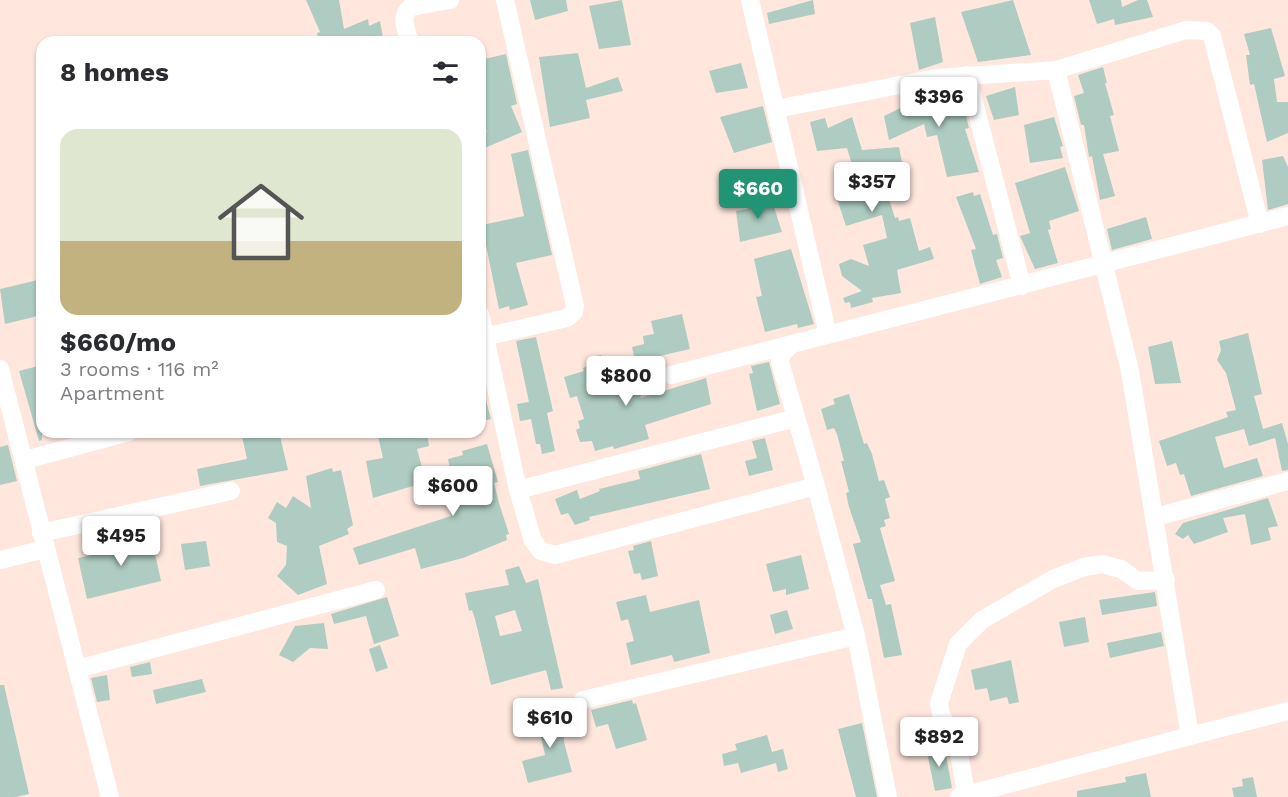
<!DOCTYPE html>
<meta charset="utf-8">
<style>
body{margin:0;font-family:"Work Sans",sans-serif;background:#f2f2f3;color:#2b2b33;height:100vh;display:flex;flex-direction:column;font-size:22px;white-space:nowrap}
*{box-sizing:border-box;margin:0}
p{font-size:20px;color:#7c7c81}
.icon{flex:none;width:33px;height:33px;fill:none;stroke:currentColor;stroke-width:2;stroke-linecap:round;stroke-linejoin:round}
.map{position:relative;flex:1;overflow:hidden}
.details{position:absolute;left:36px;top:36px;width:450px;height:402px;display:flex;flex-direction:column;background:#fff;border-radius:18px;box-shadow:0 2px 4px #0004}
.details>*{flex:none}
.price{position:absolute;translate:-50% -51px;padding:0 14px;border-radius:6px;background:#fff;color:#222;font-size:20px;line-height:39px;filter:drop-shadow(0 2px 3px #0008)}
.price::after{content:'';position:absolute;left:50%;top:36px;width:18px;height:14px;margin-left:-9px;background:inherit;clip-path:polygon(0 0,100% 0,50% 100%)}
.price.on{background:#229476;color:#fff}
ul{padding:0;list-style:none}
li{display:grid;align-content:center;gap:12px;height:318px;padding:0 24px}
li+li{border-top:2px solid #e1e1e2}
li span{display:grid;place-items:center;height:186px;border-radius:18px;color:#555}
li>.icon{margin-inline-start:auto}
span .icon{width:108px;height:108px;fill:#fffc;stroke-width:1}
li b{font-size:26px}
h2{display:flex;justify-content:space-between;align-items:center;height:72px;padding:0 24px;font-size:26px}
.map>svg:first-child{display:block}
</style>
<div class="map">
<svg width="1288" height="797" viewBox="0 0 1288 797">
<rect width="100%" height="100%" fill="#ffe7de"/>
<!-- building -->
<path fill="#aeccc1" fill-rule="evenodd" d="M306,0H339L344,29L368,19L369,26L380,21L383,38L374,42H319L317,33L320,32Z
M530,0H566L568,11L535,20Z
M622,0L631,45L599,49L589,6Z
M813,0L815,14L769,24L767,13Z
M1013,0L1031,55L978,62L961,12Z
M1089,0H1121L1122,7L1138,0H1147L1153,17L1115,25L1114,19L1097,24Z
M935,17L943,62L919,70L910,23Z
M1271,28L1285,76L1274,79L1277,102H1288V133L1267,142L1254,84L1250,85L1246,55H1250L1244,34Z
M578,53L586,88L618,77L623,91L586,100L590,118L550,127L539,57Z
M506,54L517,104L511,106L522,132L480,150V135L487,132L480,117V60Z
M741,63L748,88L716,93L709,71Z
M1103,67L1107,83H1105L1114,115L1110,116L1119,151L1103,154L1115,196L1100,200L1092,156L1089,157L1084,125H1081L1074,96L1084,93L1078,75Z
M1015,87L1019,115L994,120L986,96Z
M959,88L969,128L965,129L979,172L947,177L937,135L927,137L924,124L889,140L884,116L917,100Z
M763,106L772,142L734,153L720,117Z
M852,117L862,150L899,147L907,187L890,188L892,195L888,196L895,218L898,217L899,221L910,218L919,251L930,247L934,259L897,270L901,293L872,298L873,302L851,308L850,302L845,303L843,298L862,291L842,276L839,264L851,259L869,266L863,245L887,238L882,215L846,226L836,196L845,193L843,185L857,181L847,148L817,151L810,122L825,118L828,128Z
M1054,117L1063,146L1060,147L1063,158L1030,163L1024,125Z
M528,150L552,255L516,263L528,305L510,310L509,306L499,309L482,225L524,216L511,154Z
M1283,156L1288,167V204L1268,210L1262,160Z
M1065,167L1079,211L1049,221L1051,229L1048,230L1058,263L1035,269L1020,236L1030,233L1015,183Z
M973,192L974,196L980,194L993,235L997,234L1003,258L996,260L1002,277L980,284L971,250L976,249L956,197Z
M771,198L782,232L740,242L736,211L748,209L746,203Z
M1146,217L1152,239L1112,250L1107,229Z
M791,249L814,324L798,328L797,324L765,332L756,297L762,296L754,259Z
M42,279V315L5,324L0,289Z
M682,314L690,349L655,357L657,367L637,371L632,347L644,344L643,336L654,334L651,321Z
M1248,333L1262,394L1254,396L1263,429L1282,423L1288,444V470L1282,471L1275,438L1249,446L1244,429L1215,437L1224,468L1257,458L1263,476L1191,496L1184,474L1180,475L1176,463L1167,466L1159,441L1228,417L1226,412L1236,410L1226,373L1217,360L1221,350L1219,341Z
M536,337L553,411L547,413L555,451L542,454L540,444H536L531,419L520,421L517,404L529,402L516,341Z
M1172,341L1181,383L1155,384L1148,347Z
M601,355L606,369L609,367L618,394L638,388L641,398L706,378L711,404L645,425L649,439L614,449L613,446L595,451L592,441L580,442L576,430L580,428L578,421L584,419L577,396L570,398L564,377L584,371L583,368L592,365L590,358Z
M769,362L780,404L757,411L749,374L753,373L751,366Z
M42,365V440L39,441L19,371Z
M480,389H483L491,419L480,422Z
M849,394L864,444L867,443L872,454L879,481L884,480L890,497L885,499L890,518L884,520L886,526L880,528L895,581L880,585L886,605L891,604L902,655L884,658L872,599H868L853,544L861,542L849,507L846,493L849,492L841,461H844L837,434L834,428L827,430L821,409L835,404L833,399Z
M241,432H279L288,470L200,486L197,469L247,459Z
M377,432H427L429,446L417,449L426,482L373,498L366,461L383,458Z
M765,438L773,470L749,476L745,461L757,458L752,441Z
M487,444L498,482L494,483L499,503L509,534L506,535L507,540L463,558L421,569L415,548L359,565L353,548L451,516L439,472L450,469L448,459L463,455L462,451Z
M8,445L17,481L0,485V447Z
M701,454L710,489L589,517L590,520L575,525L568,513L561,515L555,499L577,490L580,499L600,491L599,489L640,479L638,471Z
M332,468L333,472L341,470L353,525L347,529L349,534L319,546L327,584L298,595L277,576L286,565L287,546L277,542L276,523L268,518L277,502L286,508L293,496L311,508L306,476Z
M1268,498L1278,526L1268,528L1271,540L1251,545L1245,514L1223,518L1228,532L1194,544L1188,535L1183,539L1175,534L1183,523Z
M150,531L161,581L87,599L78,558L124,548L122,537Z
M206,541L210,566L185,570L181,544Z
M651,541L658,576L642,580L640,573L634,574L628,551L634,550L633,546Z
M801,555L809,589L786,595V589L773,592L766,564Z
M519,566L526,583L538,579L563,688L551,690L546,670L491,685L475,619L472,610L469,611L465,593L509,585L505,570ZM515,610L522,631L500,636L495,616Z
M1155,592L1157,606L1102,615L1099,600Z
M646,595L650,612L699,600L710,653L674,662L672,655L631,665L626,643L634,641L628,619L621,621L616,602Z
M387,597L399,636L374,644L366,616L334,624L331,614Z
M787,610L793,629L775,634L770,615Z
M1085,617L1089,642L1064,647L1059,622Z
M324,623L328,649L310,648L293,662L279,655L295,626Z
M1161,632L1164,646L1110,658L1107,643Z
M380,645L388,668L376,672L369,649Z
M1011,660L1019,702L1009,704L1007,697L990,701L987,688L975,690L971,670Z
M150,662L152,674L132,677L130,667Z
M107,675L110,700L97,702L91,678Z
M202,679L206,692L156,704L153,690Z
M0,685H4L29,794L15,797H0Z
M632,700L633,704L636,703L647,740L616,749L608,724L596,727L591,710Z
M562,709L568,733L564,734V742L572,772L528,783L522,761L545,755L536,714Z
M862,723L877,797H856L838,729Z
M767,735L772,752L783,749L788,769L778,772L776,763L741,773L738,763L724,766L722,754L737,750L735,744Z
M944,744L952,788L935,791L926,748Z
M1146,773L1151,797H1077V791L1126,782L1125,777Z
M1253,777L1257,797H1234L1232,788L1243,786L1242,779Z"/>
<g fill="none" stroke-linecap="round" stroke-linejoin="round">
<!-- minor -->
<path stroke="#fff" stroke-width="18" d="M750,0L828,335
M410,42C406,30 399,16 411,7L450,0
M1056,70L1186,30L1207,31L1212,36L1260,224
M967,75L1022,286
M776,109L936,78L1056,70L1130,371L1190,736L1288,711
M480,314L518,490L533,541L541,551L555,555L816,486L780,362L782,353L792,344L1288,216
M480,338L567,318L574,312L575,306L505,0
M0,369L110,797
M671,375L792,344
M25,460L129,432
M518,490L796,418
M1156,517L1288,481
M41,533L231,491
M0,560L45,549
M856,636L888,797
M77,669L376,590
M583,700L856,636L816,486
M966,795L958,747L941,714L939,703L958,644L982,620L1053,579L1084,567L1102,564L1121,569L1138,581L1166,580
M959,797L1190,736"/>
</g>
</svg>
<b class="price" style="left:939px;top:128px">$396</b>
<b class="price" style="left:872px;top:213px">$357</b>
<b class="price on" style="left:758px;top:220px">$660</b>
<b class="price" style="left:626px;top:407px">$800</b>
<b class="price" style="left:453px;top:517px">$600</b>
<b class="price" style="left:121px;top:567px">$495</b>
<b class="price" style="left:550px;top:749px">$610</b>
<b class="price" style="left:939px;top:768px">$892</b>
<section class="details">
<h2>8 homes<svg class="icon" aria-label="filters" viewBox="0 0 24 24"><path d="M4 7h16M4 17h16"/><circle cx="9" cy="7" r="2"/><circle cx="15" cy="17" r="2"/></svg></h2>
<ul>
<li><span style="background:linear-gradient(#dfe7d0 60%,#c2b280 0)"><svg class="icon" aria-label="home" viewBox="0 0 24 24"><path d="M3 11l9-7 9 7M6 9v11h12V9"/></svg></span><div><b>$660/mo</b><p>3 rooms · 116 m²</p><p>Apartment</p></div></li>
</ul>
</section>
</div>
